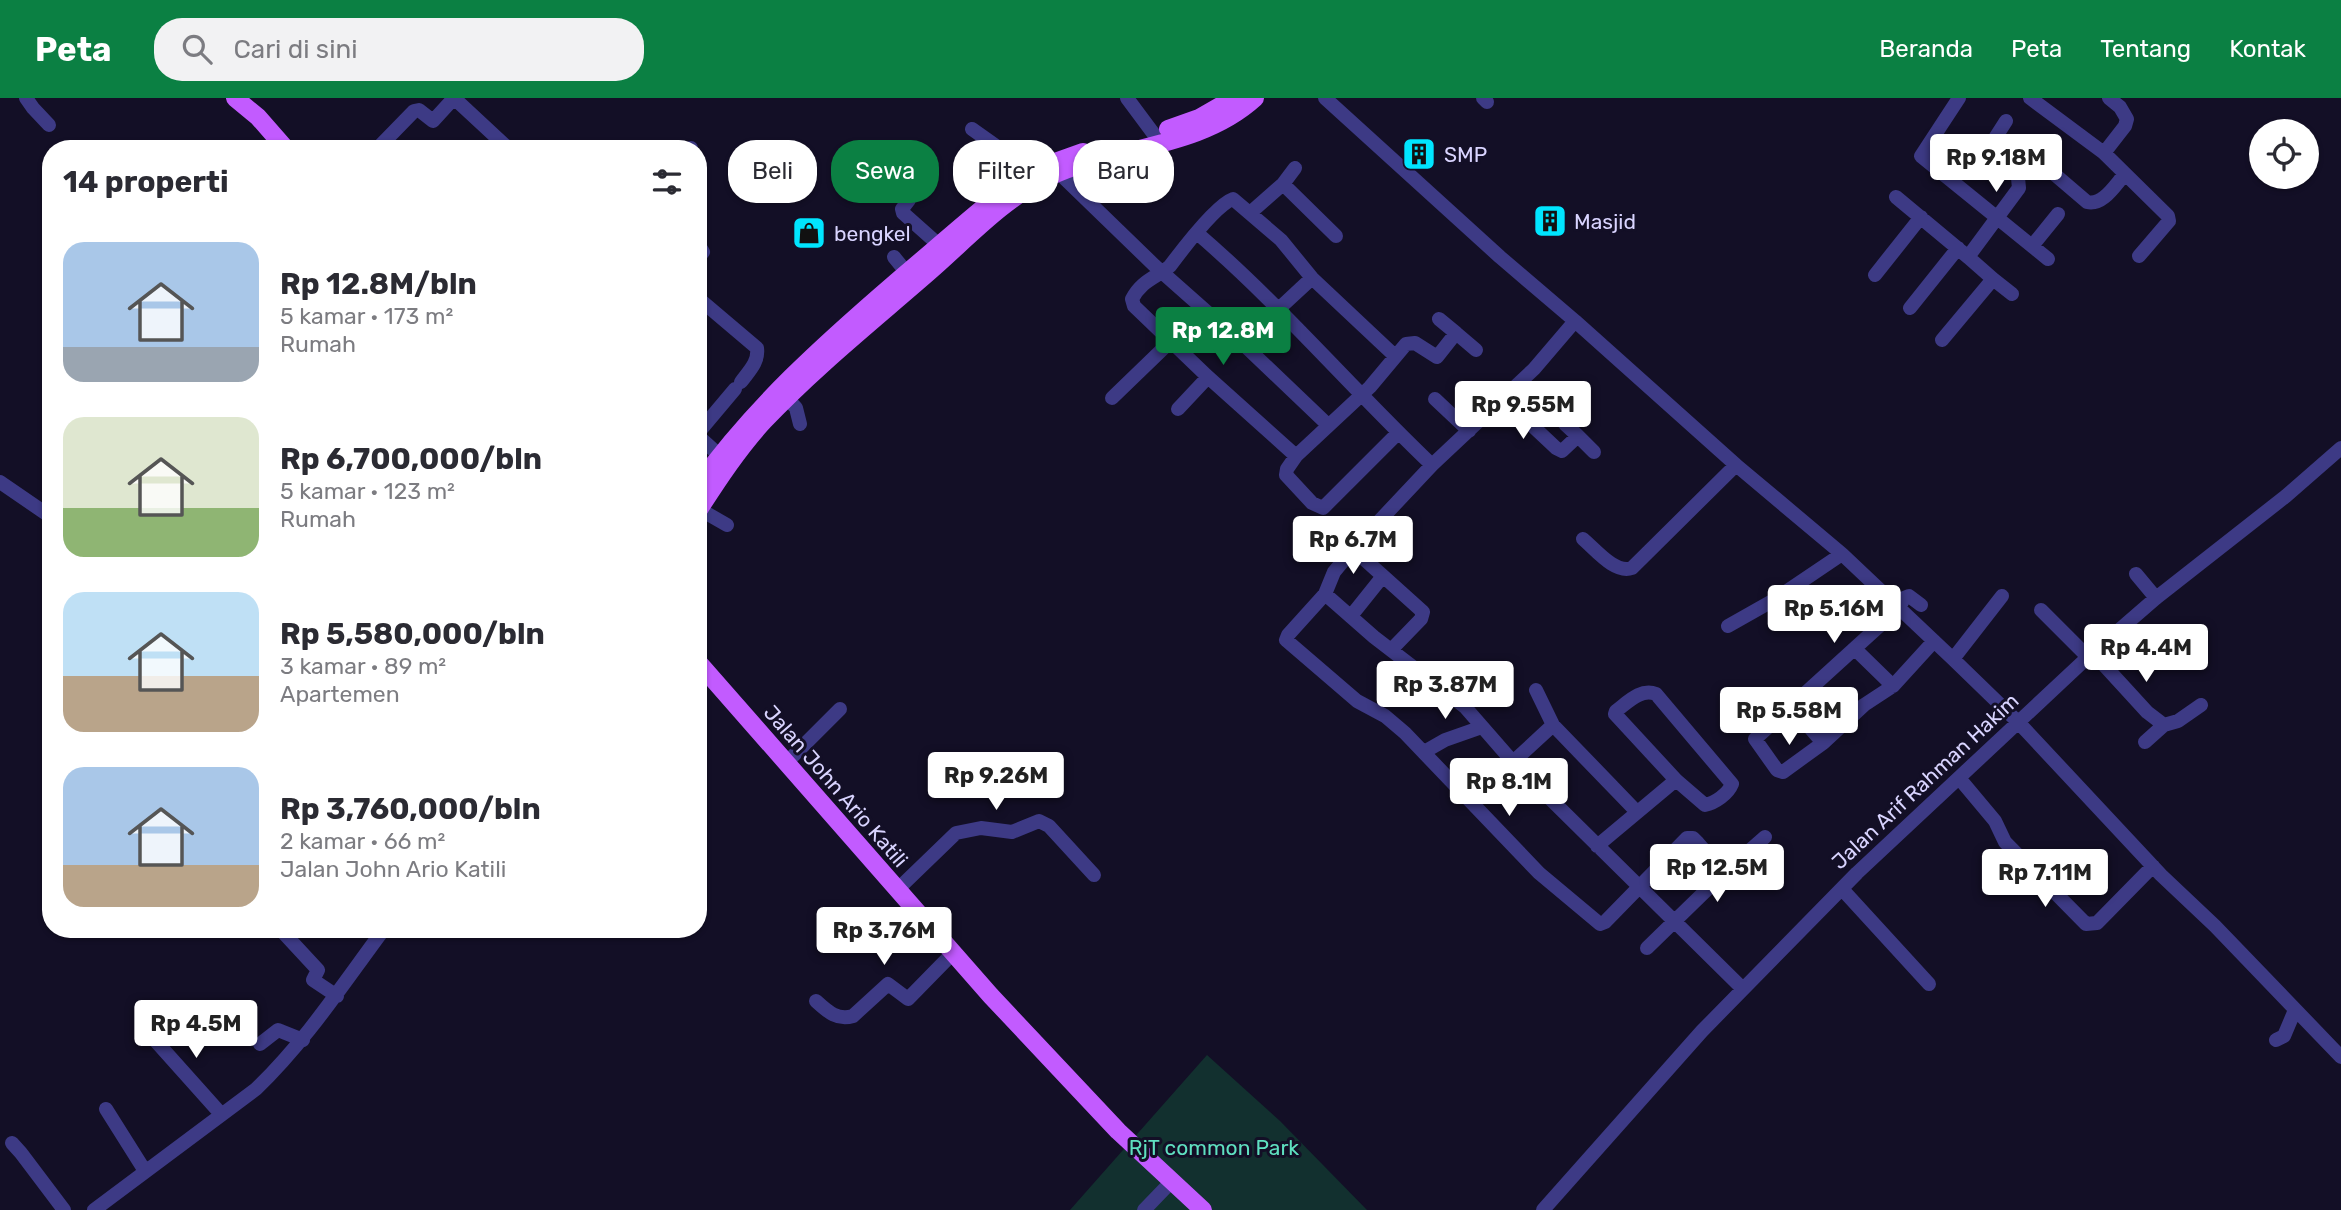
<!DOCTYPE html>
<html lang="id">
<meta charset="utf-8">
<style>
body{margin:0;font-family:Rubik,sans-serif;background:#f2f2f3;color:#2b2b33;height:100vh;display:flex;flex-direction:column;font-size:26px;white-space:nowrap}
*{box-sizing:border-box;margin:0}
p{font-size:23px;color:#7c7c81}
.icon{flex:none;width:38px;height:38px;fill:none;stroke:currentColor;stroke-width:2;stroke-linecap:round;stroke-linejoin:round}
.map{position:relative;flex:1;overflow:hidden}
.drawer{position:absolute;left:42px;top:42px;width:665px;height:798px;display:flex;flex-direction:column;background:#fff;border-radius:28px;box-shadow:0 2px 5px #0004}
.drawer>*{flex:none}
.hud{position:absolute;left:728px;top:42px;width:665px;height:63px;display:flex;gap:14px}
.fabs{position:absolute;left:2249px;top:21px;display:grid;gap:14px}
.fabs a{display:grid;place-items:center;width:70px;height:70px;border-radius:50%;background:#fff;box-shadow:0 2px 5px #0004;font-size:35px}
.price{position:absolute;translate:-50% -60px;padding:0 16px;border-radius:7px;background:#fff;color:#222;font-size:23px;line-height:46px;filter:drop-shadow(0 2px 4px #0008)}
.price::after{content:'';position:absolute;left:50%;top:42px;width:21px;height:16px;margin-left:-10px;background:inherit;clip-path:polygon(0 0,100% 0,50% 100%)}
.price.selected{background:#0b8043;color:#fff}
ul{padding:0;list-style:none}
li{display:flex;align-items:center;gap:21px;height:175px;padding:0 21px}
li span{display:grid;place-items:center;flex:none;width:196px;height:140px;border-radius:21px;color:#555}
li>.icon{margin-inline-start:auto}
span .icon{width:84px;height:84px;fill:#fffc;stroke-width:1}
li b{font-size:30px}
h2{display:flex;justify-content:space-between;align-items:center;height:84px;padding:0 21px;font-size:30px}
.chip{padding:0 24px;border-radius:28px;background:#fff;box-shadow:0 2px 5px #0004;font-size:24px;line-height:63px}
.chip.selected{background:#0b8043;color:#fff}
header{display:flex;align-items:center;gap:42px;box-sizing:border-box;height:98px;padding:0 35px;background:#0b8043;color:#fff}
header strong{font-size:33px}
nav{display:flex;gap:38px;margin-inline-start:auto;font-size:24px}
.search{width:490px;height:63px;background:#f2f2f3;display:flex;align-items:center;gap:18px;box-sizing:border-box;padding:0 24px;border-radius:28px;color:#7c7c81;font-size:26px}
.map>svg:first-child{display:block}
</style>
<header>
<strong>Peta</strong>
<div class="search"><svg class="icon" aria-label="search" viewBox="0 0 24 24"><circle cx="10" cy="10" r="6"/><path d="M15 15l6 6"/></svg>Cari di sini</div>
<nav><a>Beranda</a><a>Peta</a><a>Tentang</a><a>Kontak</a></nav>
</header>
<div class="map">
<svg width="2341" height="1112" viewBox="0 0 2341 1112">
<rect width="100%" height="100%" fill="#130f26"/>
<!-- green -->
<path fill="#12302f" d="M1207,957L1280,1023L1367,1112H1070Z"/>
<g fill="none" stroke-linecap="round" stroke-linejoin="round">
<!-- minor -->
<path stroke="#3d3a85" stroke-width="14" d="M26,0L33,10L49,27
M1127,0L1153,35
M1325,0L1500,159L1575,223L1736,367L1842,456L1953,561L2018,624L2161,777L2215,828L2341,959
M1483,0L1487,4
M1959,0L1921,58L2048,161
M2030,0L2104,55L2168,118L2169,123L2139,158
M972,31L996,48L1024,78
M377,51L414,13L419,12L433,23L454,0L509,51
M691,51V50
M2104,55L2125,28L2127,21L2120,9L2109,0
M2009,61L2020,50L2025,51L2087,104C2103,108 2115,87 2125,76
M1059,75L1155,168L1242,245L1328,327
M1283,86L1336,138
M1896,99L1968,159
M909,102L902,111L903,115L939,147
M1250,115L1283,86L1295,70
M1197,135C1281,207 1352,291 1432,367
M698,146L703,154L698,160
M2032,148L2058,116
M894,159L907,175
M1875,177L1921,119
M1993,181L2012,196
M698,200L757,250C759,264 749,273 741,284
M1910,210L1958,150
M1439,221L1456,235
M1942,242L1993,181L1968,159L2019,90L2018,80L2009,67V61L1990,48L2006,23
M1242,245L1312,180
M787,300L796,310L800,326
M1112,300L1171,243
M1503,300L1556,350L1562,353L1578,338L1594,354
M1435,301L1469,333
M1178,311L1208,279
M1565,326L1578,338
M698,335L735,291
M1398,335L1323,410L1312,405L1286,377L1287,371L1296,358L1370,289L1406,246L1415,245L1437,259L1456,235L1476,252
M698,338L719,357
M1296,358L1208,279L1134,208L1132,201C1142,182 1156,180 1170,168C1182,152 1216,107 1233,101L1281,142L1312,180L1395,258
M0,384L51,419
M699,411L727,427
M1583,441C1596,452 1615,476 1632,470L1736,367
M1353,451L1334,474L1325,496L1288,537L1286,542L1357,603L1385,618L1405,635L1539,775L1600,826L1605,824L1687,740H1693L1698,745L1724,775
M2136,476L2156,500
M1325,496L1374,539L1465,609L1513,664L1743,891
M2041,512L2088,559
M1351,518L1383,478
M1728,528L1774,502L1842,456
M1855,551L1893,588
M1391,552L1421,521L1423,514L1353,451L1432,367L1534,271L1575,223
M2093,555L2147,614L2164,627L2178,623L2201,607
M1953,561L2002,498
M1536,592L1553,627
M1791,608L1823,645L1864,607L1893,588L1934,543
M2145,644L2164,627
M1823,645L1783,674L1777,672L1755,641L1899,510L1904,500L1909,498L1921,507
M1424,654L1445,642L1482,629
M1513,664L1553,627L1637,714
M786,665L840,611
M1959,680L1995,723L2005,744L2086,826L2097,825L2153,768
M1597,748L1676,682L1615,616L1616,613C1628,604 1641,590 1656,596L1732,686C1728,696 1715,705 1705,707L1676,682
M1842,791L1929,886
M897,792L956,735L981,730L1012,734L1039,723L1049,728L1094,777
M280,831L318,872L313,882L337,898
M1647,850L1724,775L1765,739
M816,903C827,913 837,923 853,918L888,886L908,901L953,855
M145,931L221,1016
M2276,942L2284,938L2295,912
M260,946L278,932L303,942
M106,1011L145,1073
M12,1045L21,1055L64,1112
M94,1112L256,991C306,943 343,886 384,831
M1144,1112L1172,1083
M1543,1112L1702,933L1857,775L2088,559L2156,500L2286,398L2341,350"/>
<!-- major -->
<path stroke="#c25bff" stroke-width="18" d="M235,0L258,19L286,51
M1168,31L1199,20L1234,0
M698,387C754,309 824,246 896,184C934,152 972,118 1011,87L1041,69L1083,54
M698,413C718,382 739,350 764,323C814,270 874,222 929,174C967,141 1003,101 1049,79C1115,48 1199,51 1255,0
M698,564L991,898L1118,1033L1203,1112"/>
</g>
<!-- icons -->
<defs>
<symbol id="building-square" viewBox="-11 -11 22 22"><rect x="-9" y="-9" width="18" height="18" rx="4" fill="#00e5ff" stroke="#130f26"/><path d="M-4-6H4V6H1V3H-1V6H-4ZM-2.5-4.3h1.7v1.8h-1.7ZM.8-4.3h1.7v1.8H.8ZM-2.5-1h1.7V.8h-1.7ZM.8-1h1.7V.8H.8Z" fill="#111"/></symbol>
<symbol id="shop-square" viewBox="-11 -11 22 22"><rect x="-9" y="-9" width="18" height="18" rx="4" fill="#00e5ff" stroke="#130f26"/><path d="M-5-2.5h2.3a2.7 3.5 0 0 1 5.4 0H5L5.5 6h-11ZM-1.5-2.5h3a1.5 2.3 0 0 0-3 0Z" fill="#111"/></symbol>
</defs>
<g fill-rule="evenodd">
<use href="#building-square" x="1400" y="37" width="38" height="38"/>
<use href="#building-square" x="1531" y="104" width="38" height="38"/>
<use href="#shop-square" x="790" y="116" width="38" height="38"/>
</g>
<g text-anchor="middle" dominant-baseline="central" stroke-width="6" stroke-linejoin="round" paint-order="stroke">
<!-- poi labels -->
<g font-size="21" fill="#d9d4ff" stroke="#130f26" text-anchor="start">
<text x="1444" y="56">SMP</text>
<text x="1574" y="123">Masjid</text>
<text x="834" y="135">bengkel</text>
</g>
<!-- street labels -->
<g font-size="21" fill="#d9d4ff" stroke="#130f26">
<text transform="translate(1925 683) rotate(-43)">Jalan Arif Rahman Hakim</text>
<text transform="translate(836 688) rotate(49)">Jalan John Ario Katili</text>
</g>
<!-- park labels -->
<g font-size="21" fill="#5fe0c0" stroke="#130f26">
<text x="1214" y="1049">RjT common Park</text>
</g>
</g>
</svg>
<div class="fabs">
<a><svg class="icon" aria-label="locate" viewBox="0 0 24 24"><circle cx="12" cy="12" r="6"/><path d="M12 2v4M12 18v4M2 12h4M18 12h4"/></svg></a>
</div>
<b class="price" style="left:1996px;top:96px">Rp 9.18M</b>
<b class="price selected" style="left:1223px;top:269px">Rp 12.8M</b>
<b class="price" style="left:1523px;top:343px">Rp 9.55M</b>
<b class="price" style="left:1353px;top:478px">Rp 6.7M</b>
<b class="price" style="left:1834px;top:547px">Rp 5.16M</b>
<b class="price" style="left:2146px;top:586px">Rp 4.4M</b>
<b class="price" style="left:1445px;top:623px">Rp 3.87M</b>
<b class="price" style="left:1789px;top:649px">Rp 5.58M</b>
<b class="price" style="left:996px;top:714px">Rp 9.26M</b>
<b class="price" style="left:1509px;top:720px">Rp 8.1M</b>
<b class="price" style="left:1717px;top:806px">Rp 12.5M</b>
<b class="price" style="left:2045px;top:811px">Rp 7.11M</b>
<b class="price" style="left:884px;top:869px">Rp 3.76M</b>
<b class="price" style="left:196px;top:962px">Rp 4.5M</b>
<div class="hud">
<a class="chip">Beli</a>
<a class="chip selected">Sewa</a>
<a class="chip">Filter</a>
<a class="chip">Baru</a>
</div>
<section class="drawer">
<h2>14 properti<svg class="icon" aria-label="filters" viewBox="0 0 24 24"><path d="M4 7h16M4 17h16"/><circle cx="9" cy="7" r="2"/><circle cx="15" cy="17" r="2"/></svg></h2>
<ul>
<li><span style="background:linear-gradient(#a9c7e8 75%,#9aa5b1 0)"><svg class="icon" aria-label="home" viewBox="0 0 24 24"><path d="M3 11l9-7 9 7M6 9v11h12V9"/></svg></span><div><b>Rp 12.8M/bln</b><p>5 kamar · 173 m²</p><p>Rumah</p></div></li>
<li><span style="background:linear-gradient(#dfe7d0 65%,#8fb573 0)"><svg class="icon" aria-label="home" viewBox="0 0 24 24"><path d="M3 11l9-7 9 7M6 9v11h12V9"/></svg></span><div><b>Rp 6,700,000/bln</b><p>5 kamar · 123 m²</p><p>Rumah</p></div></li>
<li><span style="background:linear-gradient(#bfe0f5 60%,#b9a48a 0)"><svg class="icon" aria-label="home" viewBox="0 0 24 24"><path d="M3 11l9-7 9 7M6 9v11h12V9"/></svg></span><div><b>Rp 5,580,000/bln</b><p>3 kamar · 89 m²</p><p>Apartemen</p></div></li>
<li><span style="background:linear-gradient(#a9c7e8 70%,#b9a48a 0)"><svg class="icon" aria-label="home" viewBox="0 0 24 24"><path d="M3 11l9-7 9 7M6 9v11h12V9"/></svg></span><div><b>Rp 3,760,000/bln</b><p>2 kamar · 66 m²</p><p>Jalan John Ario Katili</p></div></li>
</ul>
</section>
</div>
